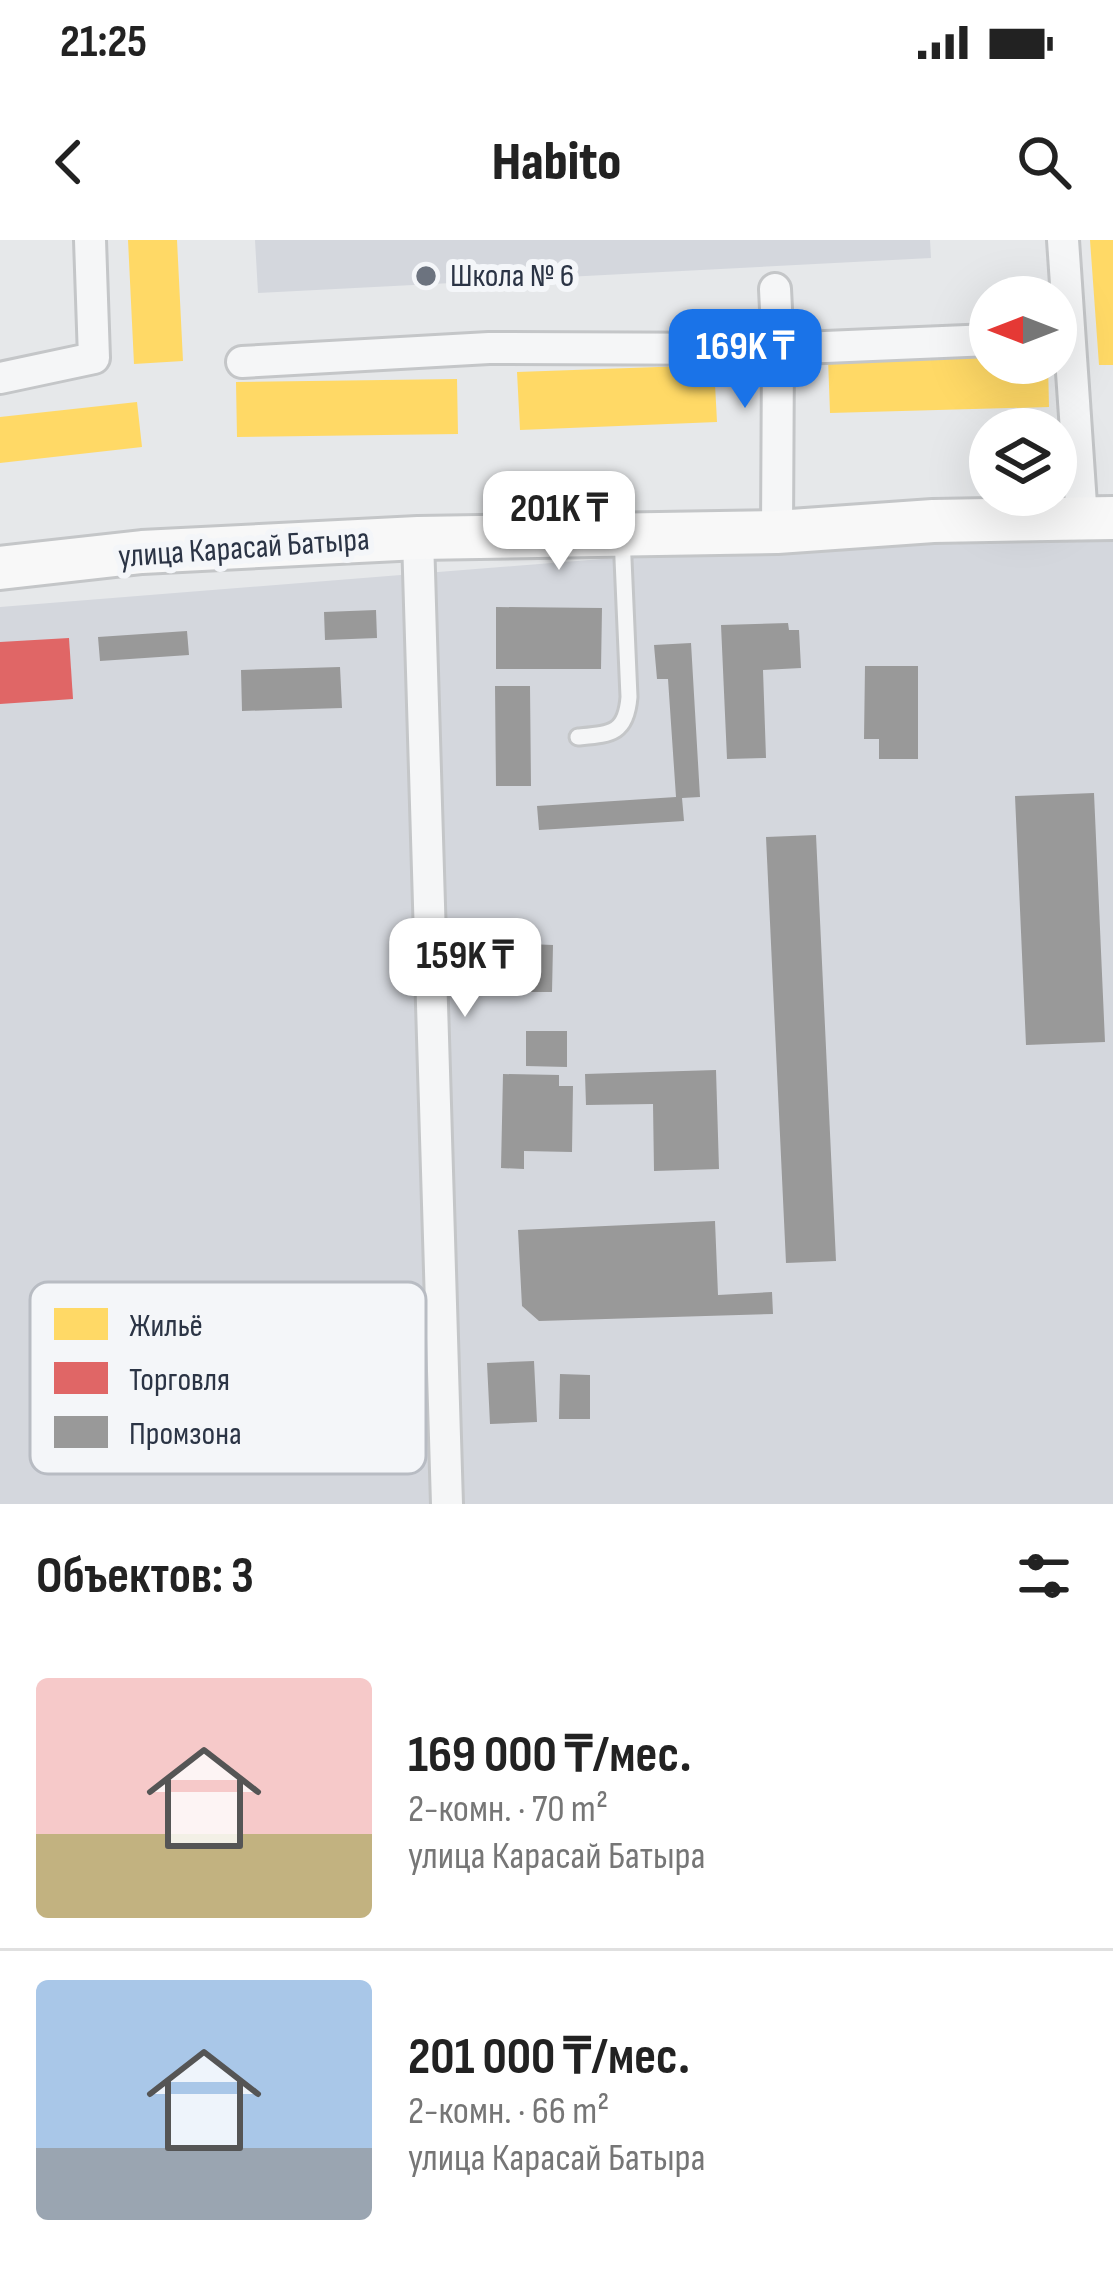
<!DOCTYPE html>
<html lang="ru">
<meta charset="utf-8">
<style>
body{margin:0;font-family:"Sofia Sans Condensed",sans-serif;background:#f6f6f6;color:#222;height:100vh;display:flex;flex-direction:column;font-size:45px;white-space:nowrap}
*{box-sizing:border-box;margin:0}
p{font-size:39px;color:#767676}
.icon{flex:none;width:66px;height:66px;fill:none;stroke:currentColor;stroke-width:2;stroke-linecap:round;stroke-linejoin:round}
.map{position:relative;height:1264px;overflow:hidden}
.details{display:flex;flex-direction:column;background:#fff;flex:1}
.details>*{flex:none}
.needle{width:78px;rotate:270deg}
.tools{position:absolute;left:969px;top:36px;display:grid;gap:24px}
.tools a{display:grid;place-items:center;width:108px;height:108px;border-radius:50%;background:#fff;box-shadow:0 12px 48px #0002;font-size:60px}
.price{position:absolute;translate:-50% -102px;padding:0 27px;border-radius:24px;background:#fff;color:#222;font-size:39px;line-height:78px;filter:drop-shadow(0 3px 6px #0008)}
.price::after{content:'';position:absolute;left:50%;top:72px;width:36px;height:27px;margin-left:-18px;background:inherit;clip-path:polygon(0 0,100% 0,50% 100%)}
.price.on{background:#1a73e8;color:#fff}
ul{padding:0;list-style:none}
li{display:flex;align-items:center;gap:36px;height:300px;padding:0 36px}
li+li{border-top:3px solid #e0e0e0}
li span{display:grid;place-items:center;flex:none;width:336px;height:240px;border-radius:12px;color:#555}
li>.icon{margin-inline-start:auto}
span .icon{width:144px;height:144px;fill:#fffc;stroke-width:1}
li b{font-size:51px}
h2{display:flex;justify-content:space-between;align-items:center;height:144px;padding:0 36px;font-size:51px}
.status{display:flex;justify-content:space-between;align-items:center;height:84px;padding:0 60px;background:#fff;direction:ltr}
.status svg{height:33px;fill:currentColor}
header{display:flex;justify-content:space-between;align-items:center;height:156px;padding:0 36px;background:#fff;font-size:54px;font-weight:800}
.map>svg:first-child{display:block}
</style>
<div class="status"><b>21:25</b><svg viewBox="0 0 49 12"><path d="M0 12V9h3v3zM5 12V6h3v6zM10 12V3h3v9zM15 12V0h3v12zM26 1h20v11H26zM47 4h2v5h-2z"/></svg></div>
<header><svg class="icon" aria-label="back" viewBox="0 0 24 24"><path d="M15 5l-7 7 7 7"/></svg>Habito<svg class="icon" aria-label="search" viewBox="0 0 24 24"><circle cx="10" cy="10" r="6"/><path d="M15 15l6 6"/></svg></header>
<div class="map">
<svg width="1113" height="1264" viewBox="0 0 1113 1264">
<rect width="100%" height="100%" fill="#e6e8ea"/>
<!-- built -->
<path fill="#d4d7dd" d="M255,0H930L931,18L258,53Z
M1113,278V1264H0V367Z"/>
<!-- homes -->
<path fill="#ffd966" d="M128,0H177L183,121L134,124Z
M1090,0H1113V125H1099Z
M990,114V123H1048L1049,167L830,173L828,118Z
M714,125L717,182L520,190L517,132Z
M457,139L458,194L237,197L236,142Z
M137,162L142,207L0,223V177Z"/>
<!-- shops -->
<path fill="#e06666" d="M69,398L73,459L0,464V402Z"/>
<!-- industry -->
<path fill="#999" d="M496,367L602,368L601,429H496Z
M376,370L377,398L325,400L324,372Z
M788,383L789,390H799L801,428L763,430L766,518L727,519L721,385Z
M187,391L189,415L100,421L98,397Z
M691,403L700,557L682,558L684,581L539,590L537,566L676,557L668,439H657L654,405Z
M865,426H918V519H879V499H864Z
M340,427L342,468L242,471L241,430Z
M495,446H530L531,546H496Z
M1094,553L1105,802L1026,805L1015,556Z
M816,595L836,1021L786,1023L766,597Z
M528,704L553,705L552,752H528Z
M526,791H567V827L526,826Z
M716,830L719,929L654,931L653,864L586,865L585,834Z
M503,834L559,835V846H573L572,912L524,911V929L501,928Z
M715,981L718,1055L772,1052L773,1074L539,1081L522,1066L518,990Z
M534,1121L537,1182L490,1184L487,1123Z
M560,1134L590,1135V1179H559Z"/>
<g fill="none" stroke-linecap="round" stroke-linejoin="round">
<defs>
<path id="service" d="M578,497C611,494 626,494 629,457L622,296"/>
<path id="minor" d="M1063,0L1082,279
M775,49L778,109L777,292
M242,122L489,108L778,109L990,100
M0,138L94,118L90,0
M418,298L447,1264"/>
<path id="secondary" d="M0,328L142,312L418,298L777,292L933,281L1113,278"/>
</defs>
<!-- service casing -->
<use href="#service" stroke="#c4c6c8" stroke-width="21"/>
<!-- minor casing -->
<use href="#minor" stroke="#c4c6c8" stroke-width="36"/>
<!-- secondary casing -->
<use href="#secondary" stroke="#c4c6c8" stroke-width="48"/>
<!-- service -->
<use href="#service" stroke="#f5f6f7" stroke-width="15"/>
<!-- minor -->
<use href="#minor" stroke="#f5f6f7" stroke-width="30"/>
<!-- secondary -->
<use href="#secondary" stroke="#f8f8f8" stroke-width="42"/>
</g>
<!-- markers -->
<circle fill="#6c737f" stroke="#f4f6f9" stroke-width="4.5" cx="426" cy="36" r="12"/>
<g text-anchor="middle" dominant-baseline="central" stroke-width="12" stroke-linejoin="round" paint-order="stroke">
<!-- poi labels -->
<g font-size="33" fill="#2b3445" stroke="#f4f6f9" text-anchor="start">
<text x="450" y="36">Школа № 6</text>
</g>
<!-- street labels -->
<g font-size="33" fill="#2b3445" stroke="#f4f6f9">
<text transform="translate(244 308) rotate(-4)">улица Карасай Батыра</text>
</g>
</g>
<!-- legend -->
<rect x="30" y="1042" width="396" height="192" rx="18" fill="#f4f6f9" stroke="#b8bcc3" stroke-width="3"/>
<rect x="54" y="1068" width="54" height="32" fill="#ffd966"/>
<rect x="54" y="1122" width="54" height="32" fill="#e06666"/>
<rect x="54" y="1176" width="54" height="32" fill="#999"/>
<g font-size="33" fill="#2b3445">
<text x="129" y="1096">Жильё</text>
<text x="129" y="1150">Торговля</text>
<text x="129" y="1204">Промзона</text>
</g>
</svg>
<div class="tools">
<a><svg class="needle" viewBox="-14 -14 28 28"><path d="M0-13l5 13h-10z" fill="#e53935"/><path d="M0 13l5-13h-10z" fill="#767676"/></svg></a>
<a><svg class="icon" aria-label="layers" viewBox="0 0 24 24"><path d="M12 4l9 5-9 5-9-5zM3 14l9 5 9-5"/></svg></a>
</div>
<b class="price on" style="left:745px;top:171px">169K ₸</b>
<b class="price" style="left:559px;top:333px">201K ₸</b>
<b class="price" style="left:465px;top:780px">159K ₸</b>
</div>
<section class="details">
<h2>Объектов: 3<svg class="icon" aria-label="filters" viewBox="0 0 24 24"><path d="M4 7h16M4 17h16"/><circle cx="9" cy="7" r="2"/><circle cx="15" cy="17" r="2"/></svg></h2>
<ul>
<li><span style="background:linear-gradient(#f6c9c9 65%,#c2b280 0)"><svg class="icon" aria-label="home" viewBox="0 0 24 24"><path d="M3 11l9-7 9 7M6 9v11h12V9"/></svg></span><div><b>169 000 ₸/мес.</b><p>2-комн. · 70 m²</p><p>улица Карасай Батыра</p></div></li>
<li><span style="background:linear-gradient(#a9c7e8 70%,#9aa5b1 0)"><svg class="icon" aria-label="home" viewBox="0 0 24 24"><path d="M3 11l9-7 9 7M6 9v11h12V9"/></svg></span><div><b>201 000 ₸/мес.</b><p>2-комн. · 66 m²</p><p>улица Карасай Батыра</p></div></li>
</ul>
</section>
